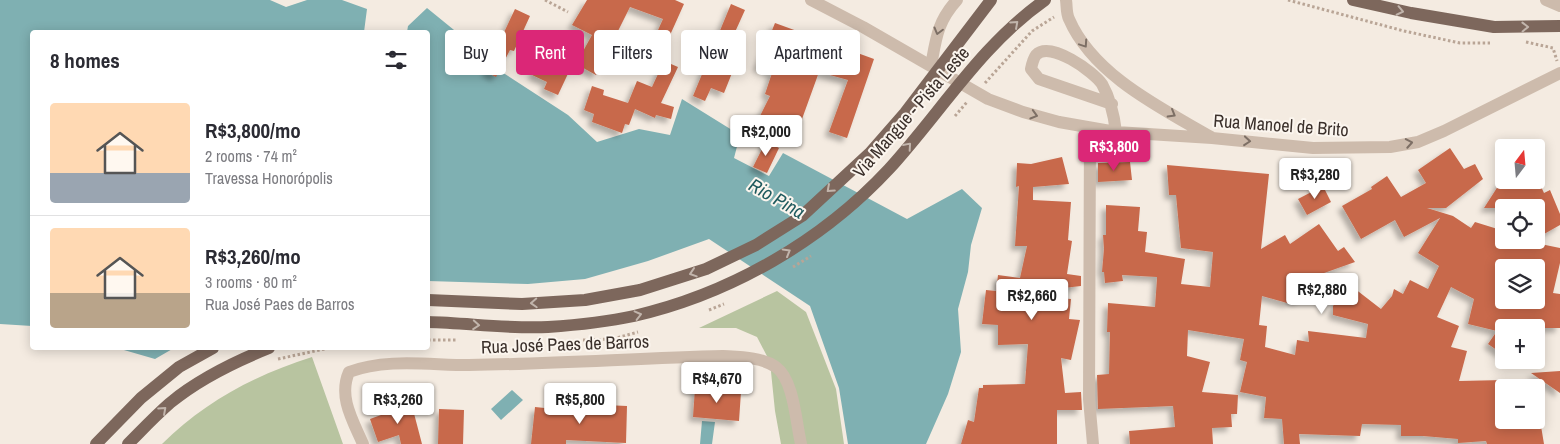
<!DOCTYPE html>
<meta charset="utf-8">
<style>
body{margin:0;font-family:"Archivo Narrow",sans-serif;background:#f7f7f7;color:#2b2b33;height:100vh;display:flex;flex-direction:column;font-size:19px;white-space:nowrap}
*{box-sizing:border-box;margin:0}
p{font-size:16px;color:#7c7c81}
.icon{flex:none;width:28px;height:28px;fill:none;stroke:currentColor;stroke-width:2;stroke-linecap:round;stroke-linejoin:round}
.map{position:relative;flex:1;overflow:hidden}
.details{position:absolute;left:30px;top:30px;width:400px;height:320px;display:flex;flex-direction:column;background:#fff;border-radius:5px;box-shadow:0 2px 12px #0003}
.details>*{flex:none}
.banner{position:absolute;left:445px;top:30px;width:475px;height:45px;display:flex;gap:10px}
.needle{width:32px;rotate:16deg}
.controls{position:absolute;left:1495px;top:139px;display:grid;gap:10px}
.controls a{display:grid;place-items:center;width:50px;height:50px;border-radius:5px;background:#fff;box-shadow:0 2px 12px #0003;font-size:25px}
.price{position:absolute;translate:-50% -42px;padding:0 11px;border-radius:5px;background:#fff;color:#222;font-size:16px;line-height:32px;filter:drop-shadow(0 1px 2px #0008)}
.price::after{content:'';position:absolute;left:50%;top:30px;width:15px;height:11px;margin-left:-8px;background:inherit;clip-path:polygon(0 0,100% 0,50% 100%)}
.price.on{background:#db2777;color:#fff}
ul{padding:0;list-style:none}
li{display:flex;align-items:center;gap:15px;height:125px;padding:0 20px}
li+li{border-top:1px solid #e1e1e2}
li span{display:grid;place-items:center;flex:none;width:140px;height:100px;border-radius:5px;color:#555}
li>.icon{margin-inline-start:auto}
span .icon{width:60px;height:60px;fill:#fffc;stroke-width:1}
li b{font-size:21px}
h2{display:flex;justify-content:space-between;align-items:center;height:60px;padding:0 20px;font-size:21px}
.tag{padding:0 18px;border-radius:5px;background:#fff;box-shadow:0 2px 12px #0003;font-size:18px;line-height:45px}
.tag.on{background:#db2777;color:#fff}
.map>svg:first-child{display:block}
</style>
<div class="map">
<svg width="1560" height="444" viewBox="0 0 1560 444">
<defs>
<filter id="shadow"><feDropShadow dx="-4.5" dy="4.5" stdDeviation="2.5" flood-color="#0004"/></filter>
</defs>
<rect width="100%" height="100%" fill="#f4ebe1"/>
<!-- green -->
<path fill="#b8c4a0" d="M777,291L806,312L836,389L844,444H781L775,411L770,362L757,337L736,328H699Z
M312,357L343,444H162C204,402 255,375 312,357Z"/>
<!-- water -->
<path fill="#7fb0b2" d="M0,0H270L286,7L307,0H342L367,9L364,32H32V326L0,324Z
M427,8L470,43L485,61L568,115L597,142L639,129L670,135L682,99L740,135L734,158L769,176L783,153L907,219L962,189L982,208L971,245L968,272L958,309L961,352L948,394L926,444H848L839,388L810,306L709,239L648,261L585,279L528,284L428,281V32H407L408,26Z
M117,348H174L155,359Z
M512,390L523,400L501,420L491,409Z
M702,421L715,422L712,444H700Z"/>
<!-- building -->
<path fill="#c8694b" fill-rule="evenodd" filter="url(#shadow)" d="M587,0H675L684,4L662,53L650,48L663,19L630,7L596,75L576,64L592,35L572,25Z
M731,4L745,10L721,63L734,68L724,93L711,88L705,101L693,96Z
M515,9L530,16L514,51L510,50L496,77L486,72L492,59L489,57L497,42L499,43Z
M775,23L874,59L847,138L829,132L848,80L819,72L802,119L790,115L777,141L753,130L770,96L765,94L772,73L757,67Z
M545,49L573,63L558,95L544,89L547,82L532,75Z
M664,61L678,67L661,103L674,107L671,119L656,115L655,118L635,109L629,125L625,124L622,133L592,122L594,114L584,110L592,86L604,90L603,95L628,103L637,81L652,87Z
M766,141L779,148L767,173L753,167Z
M1450,148L1464,169L1475,164L1483,179L1446,208H1427L1453,216L1471,228L1475,222L1504,231V240H1521L1560,248V263L1553,293L1560,294V328H1504V355L1488,344L1497,331L1468,324L1474,299L1451,287L1437,317L1459,326L1451,347L1467,351L1459,381L1504,380V420H1540L1544,444H1487L1486,441L1458,443V439L1423,436H1401V425L1362,424L1360,436L1299,434L1300,444H1284L1282,419L1264,418L1266,397L1240,392L1247,362L1240,360L1244,339L1188,330L1187,356L1210,362L1202,392L1238,395L1237,414H1231L1232,427L1212,428L1213,444H1130L1129,431L1175,427L1173,406L1098,409L1097,375L1109,374L1110,332H1107L1108,303L1155,307L1157,279V277L1122,275L1123,281L1105,283L1104,272H1102L1104,249L1103,235H1106V205L1140,207L1138,231L1147,232L1145,252L1185,259L1181,284L1210,287L1213,252L1181,248L1176,195H1169L1167,165L1269,174L1261,249L1285,235L1290,244L1319,224L1338,251L1344,247L1355,262L1310,278L1313,283L1299,290L1301,299L1287,303L1262,296L1259,325L1267,326L1265,347L1295,355L1297,340L1309,342L1308,331L1366,338L1368,324L1333,315V306L1350,285L1381,309L1392,296L1394,289L1403,294L1410,280L1428,289L1439,266L1418,253L1440,218L1404,237L1395,220L1361,239L1342,206L1372,189L1371,187L1387,176L1401,197L1426,183L1418,170ZM1504,268H1536V307L1510,300H1504Z
M1062,157L1069,184L1033,187V200L1071,202L1068,240L1072,241L1067,274L1081,276V286L1046,290V297L1071,299L1069,319L1080,320L1071,360L1061,358L1065,393L1081,392L1082,410H1057V444H961L968,420L974,422L979,388H983V385L1025,384L1028,344L998,345V325L982,324L986,290L996,291L998,275L1020,278L1027,246H1015L1019,186L1016,187L1017,163L1031,164Z
M1130,162L1132,180L1098,182V163Z
M1502,180H1538L1544,193L1550,190L1560,214V225L1544,234L1536,216V208H1484Z
M1323,186L1331,202L1307,215L1298,199Z
M1560,371V393L1531,373Z
M695,388L741,392L739,421L693,417Z
M411,402L422,444H401L399,435L378,442L370,419L392,411V407Z
M583,404L627,406L626,443L566,440V444H531L535,407L583,412Z
M439,409L464,410L463,444H438Z"/>
<g fill="none" stroke-linecap="round" stroke-linejoin="round">
<!-- path -->
<path stroke="#b9a596" stroke-width="3" stroke-dasharray="2.5 2.5" stroke-linecap="butt" d="M545,0L568,12
M1288,0L1404,31L1460,43H1490
M1526,42L1553,48L1557,61
M985,83L1032,31L1054,17
M955,116L967,102
M793,267L811,256
M709,310L724,304
M428,340H457
M583,340L613,339L638,332
M278,359L329,348"/>
<!-- minor -->
<path stroke="#cdbbac" stroke-width="12" d="M811,0L863,27L988,99L1023,112L1059,122L1116,132L1212,138L1313,148L1390,147L1418,142L1444,131L1560,73
M1066,0C1067,6 1066,13 1069,19C1093,75 1161,108 1211,137
M1546,0L1560,6
M931,66C936,39 937,22 957,0
M1112,104L1039,79L1031,69C1032,64 1033,59 1036,55C1050,40 1094,72 1102,84C1111,100 1114,115 1116,132
M1090,128L1089,399L1093,444
M363,444C353,421 338,397 349,372C386,358 429,365 469,365C554,364 639,358 723,356C741,357 761,357 776,367C794,380 796,423 801,444"/>
<!-- major -->
<path stroke="#7d675c" stroke-width="12" d="M1353,0L1411,13L1494,27L1560,26
M428,300L522,304L585,300L640,290L706,269L756,245L802,216L870,153L905,113L991,0
M428,322C468,323 508,329 548,327C577,325 606,322 634,316C730,294 822,241 889,169C941,112 981,45 1045,0
M96,444L141,398L179,367L213,348
M128,444C142,430 155,416 170,403C199,379 234,362 269,348"/>
</g>
<!-- one-way arrows -->
<defs><path id="oneway-chevron" d="M-2-3.5L2.5 0L-2 3.5" fill="none" stroke-width="1.6" stroke-linecap="round" stroke-linejoin="round" transform="scale(1.25)"/></defs>
<g stroke="#c2b5ac">
<use href="#oneway-chevron" transform="translate(1400 11) rotate(12)"/>
<use href="#oneway-chevron" transform="translate(1015 24) rotate(-42)"/>
<use href="#oneway-chevron" transform="translate(1525 27) rotate(-1)"/>
<use href="#oneway-chevron" transform="translate(908 146) rotate(-49)"/>
<use href="#oneway-chevron" transform="translate(830 189) rotate(138)"/>
<use href="#oneway-chevron" transform="translate(787 252) rotate(-30)"/>
<use href="#oneway-chevron" transform="translate(693 273) rotate(162)"/>
<use href="#oneway-chevron" transform="translate(534 303) rotate(177)"/>
<use href="#oneway-chevron" transform="translate(638 315) rotate(-14)"/>
<use href="#oneway-chevron" transform="translate(476 325) rotate(4)"/>
<use href="#oneway-chevron" transform="translate(163 410) rotate(-42)"/>
</g>
<g stroke="#7d6f65">
<use href="#oneway-chevron" transform="translate(938 31) rotate(105)"/>
<use href="#oneway-chevron" transform="translate(1084 44) rotate(56)"/>
<use href="#oneway-chevron" transform="translate(1172 114) rotate(30)"/>
<use href="#oneway-chevron" transform="translate(1034 115) rotate(16)"/>
<use href="#oneway-chevron" transform="translate(1247 141) rotate(5)"/>
<use href="#oneway-chevron" transform="translate(1409 143) rotate(-10)"/>
</g>
<g text-anchor="middle" dominant-baseline="central" stroke-width="4" stroke-linejoin="round" paint-order="stroke">
<!-- street labels -->
<g font-size="18" fill="#3b302b" stroke="#fbf5ee">
<text transform="translate(911 112) rotate(-49)">Via Mangue - Pista Leste</text>
<text transform="translate(1281 125) rotate(4)">Rua Manoel de Brito</text>
<text transform="translate(565 344) rotate(-2)">Rua José Paes de Barros</text>
</g>
<!-- water labels -->
<g font-size="19" font-style="italic" fill="#1f5a5e" stroke="#fbf5ee">
<text transform="translate(777 198) rotate(30)">Rio Pina</text>
</g>
</g>
</svg>
<div class="controls">
<a><svg class="needle" viewBox="-14 -14 28 28"><path d="M0-13l5 13h-10z" fill="#e53935"/><path d="M0 13l5-13h-10z" fill="#7c7c81"/></svg></a>
<a><svg class="icon" aria-label="locate" viewBox="0 0 24 24"><circle cx="12" cy="12" r="6"/><path d="M12 2v4M12 18v4M2 12h4M18 12h4"/></svg></a>
<a><svg class="icon" aria-label="layers" viewBox="0 0 24 24"><path d="M12 4l9 5-9 5-9-5zM3 14l9 5 9-5"/></svg></a>
<a>+</a>
<a>−</a>
</div>
<b class="price" style="left:766px;top:157px">R$2,000</b>
<b class="price on" style="left:1114px;top:172px">R$3,800</b>
<b class="price" style="left:1315px;top:200px">R$3,280</b>
<b class="price" style="left:1322px;top:315px">R$2,880</b>
<b class="price" style="left:1032px;top:321px">R$2,660</b>
<b class="price" style="left:717px;top:404px">R$4,670</b>
<b class="price" style="left:398px;top:425px">R$3,260</b>
<b class="price" style="left:580px;top:425px">R$5,800</b>
<div class="banner">
<a class="tag">Buy</a>
<a class="tag on">Rent</a>
<a class="tag">Filters</a>
<a class="tag">New</a>
<a class="tag">Apartment</a>
</div>
<section class="details">
<h2>8 homes<svg class="icon" aria-label="filters" viewBox="0 0 24 24"><path d="M4 7h16M4 17h16"/><circle cx="9" cy="7" r="2"/><circle cx="15" cy="17" r="2"/></svg></h2>
<ul>
<li><span style="background:linear-gradient(#ffd9b3 70%,#9aa5b1 0)"><svg class="icon" aria-label="home" viewBox="0 0 24 24"><path d="M3 11l9-7 9 7M6 9v11h12V9"/></svg></span><div><b>R$3,800/mo</b><p>2 rooms · 74 m²</p><p>Travessa Honorópolis</p></div></li>
<li><span style="background:linear-gradient(#ffd9b3 65%,#b9a48a 0)"><svg class="icon" aria-label="home" viewBox="0 0 24 24"><path d="M3 11l9-7 9 7M6 9v11h12V9"/></svg></span><div><b>R$3,260/mo</b><p>3 rooms · 80 m²</p><p>Rua José Paes de Barros</p></div></li>
</ul>
</section>
</div>
